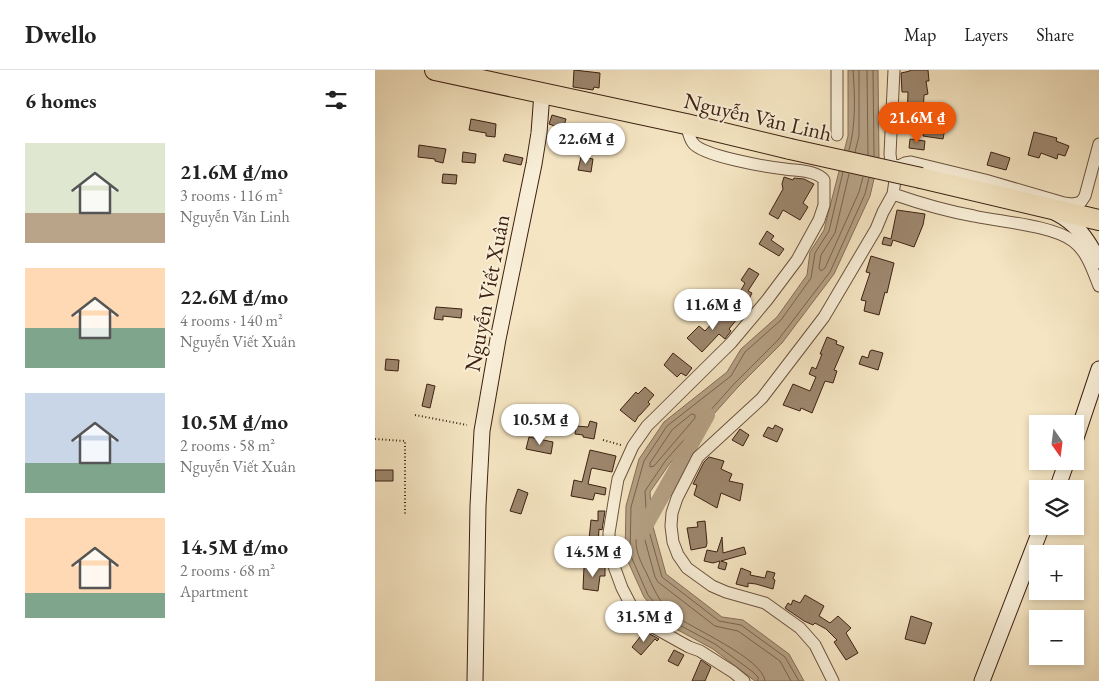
<!DOCTYPE html>
<meta charset="utf-8">
<style>
body{margin:0;font-family:"EB Garamond",serif;background:#f2f2f2;color:#222;height:100vh;display:flex;flex-direction:column;font-size:19px;white-space:nowrap}
*{box-sizing:border-box;margin:0}
p{font-size:16px;color:#767676}
.icon{flex:none;width:28px;height:28px;fill:none;stroke:currentColor;stroke-width:2;stroke-linecap:round;stroke-linejoin:round}
.map{position:relative;flex:1;overflow:hidden}
.drawer{display:flex;flex-direction:column;background:#fff;width:375px}
.drawer>*{flex:none}
.needle{width:32px;rotate:166deg}
.buttons{position:absolute;left:654px;top:345px;display:grid;gap:10px}
.buttons a{display:grid;place-items:center;width:55px;height:55px;border-radius:0px;background:#fff;box-shadow:0 2px 8px #0003;font-size:25px}
.price{position:absolute;translate:-50% -42px;padding:0 11px;border-radius:18px;background:#fff;color:#222;font-size:16px;line-height:32px;filter:drop-shadow(0 1px 2px #0008)}
.price::after{content:'';position:absolute;left:50%;top:30px;width:15px;height:11px;margin-left:-8px;background:inherit;clip-path:polygon(0 0,100% 0,50% 100%)}
.price.active{background:#ea580c;color:#fff}
ul{padding:0;list-style:none}
li{display:flex;align-items:center;gap:15px;height:125px;padding:0 25px}
li span{display:grid;place-items:center;flex:none;width:140px;height:100px;border-radius:0px;color:#555}
li>.icon{margin-inline-start:auto}
span .icon{width:60px;height:60px;fill:#fffc;stroke-width:1}
li b{font-size:21px}
h2{display:flex;justify-content:space-between;align-items:center;height:60px;padding:0 25px;font-size:21px}
header{display:flex;align-items:center;gap:30px;box-sizing:border-box;height:70px;padding:0 25px;background:#fff;border-bottom:1px solid #e0e0e0}
header strong{font-size:24px}
nav{display:flex;gap:28px;margin-inline-start:auto;font-size:18px}
main{display:flex;flex:1;min-height:0}
.map>svg:first-child{display:block}
</style>
<header>
<strong>Dwello</strong>
<nav><a>Map</a><a>Layers</a><a>Share</a></nav>
</header>
<main>
<section class="drawer">
<h2>6 homes<svg class="icon" aria-label="filters" viewBox="0 0 24 24"><path d="M4 7h16M4 17h16"/><circle cx="9" cy="7" r="2"/><circle cx="15" cy="17" r="2"/></svg></h2>
<ul>
<li><span style="background:linear-gradient(#dfe7d0 70%,#b9a48a 0)"><svg class="icon" aria-label="home" viewBox="0 0 24 24"><path d="M3 11l9-7 9 7M6 9v11h12V9"/></svg></span><div><b>21.6M ₫/mo</b><p>3 rooms · 116 m²</p><p>Nguyễn Văn Linh</p></div></li>
<li><span style="background:linear-gradient(#ffd9b3 60%,#7fa58c 0)"><svg class="icon" aria-label="home" viewBox="0 0 24 24"><path d="M3 11l9-7 9 7M6 9v11h12V9"/></svg></span><div><b>22.6M ₫/mo</b><p>4 rooms · 140 m²</p><p>Nguyễn Viết Xuân</p></div></li>
<li><span style="background:linear-gradient(#c9d6e8 70%,#7fa58c 0)"><svg class="icon" aria-label="home" viewBox="0 0 24 24"><path d="M3 11l9-7 9 7M6 9v11h12V9"/></svg></span><div><b>10.5M ₫/mo</b><p>2 rooms · 58 m²</p><p>Nguyễn Viết Xuân</p></div></li>
<li><span style="background:linear-gradient(#ffd9b3 75%,#7fa58c 0)"><svg class="icon" aria-label="home" viewBox="0 0 24 24"><path d="M3 11l9-7 9 7M6 9v11h12V9"/></svg></span><div><b>14.5M ₫/mo</b><p>2 rooms · 68 m²</p><p>Apartment</p></div></li>
</ul>
</section>
<div class="map">
<svg width="724" height="611" viewBox="0 0 724 611">
<rect width="100%" height="100%" fill="#f5e5c2"/>
<filter id="stains"><feTurbulence type="fractalNoise" baseFrequency=".004" numOctaves="4"/><feColorMatrix values="0 0 0 0 .2 0 0 0 0 .09 0 0 0 0 .02 0 0 0 .5 -.17"/></filter>
<radialGradient id="worn" r=".72"><stop offset=".6" stop-color="#630" stop-opacity="0"/><stop offset="1" stop-color="#630" stop-opacity=".3"/></radialGradient>
<!-- water -->
<path fill="#b6a286" stroke="#866e58" d="M473,0H503L504,88L495,126L459,204L407,273L363,317L295,393L275,422L277,453L291,504L347,547L368,550L414,584L429,611H380L338,579L290,553L269,527L250,485L251,436L264,389L289,352L352,302L366,279L402,247L432,205L435,182L449,160L473,66Z"/>
<g fill="none" stroke-linecap="round" stroke-linejoin="round">
<!-- shore -->
<path stroke="#7a624c" stroke-width="1" d="M492,0L493,85
M498,0L499,86
M474,80C481,55 480,26 478,0
M480,82L484,66V0
M474,104L460,163L446,185L444,198L446,201L450,198L484,122L488,107
M317,344L320,345V348L279,396L275,397V393L297,360Z
M383,611V607L378,602L340,574L293,549L273,525L255,484L256,437L269,391L292,356L356,306L370,282L406,250L436,208L440,183L454,161L468,102
M390,611C388,588 315,558 298,544C284,533 278,517 271,502C263,487 258,475 263,458L267,459L280,507L283,512L340,556L363,561L405,591L416,611
M424,611L410,587L366,555L344,551L287,507L272,454L270,421L291,390L359,314L403,270L455,202L490,124L494,108"/>
<!-- river -->
<path stroke="#b6a286" stroke-width="16" d="M266,463L332,345"/>
</g>
<!-- building -->
<path fill="#9d876e" stroke="#3d2112" d="M199,0L225,3L224,18L219,17L218,20L198,17Z
M535,0H553L554,11H551L553,24L549,25L548,44L549,46H558V56L570,58L568,69L548,66L550,54H532L533,22H527L526,3L535,1Z
M177,45L191,49L188,59L174,54Z
M96,49L121,54L120,67L111,66V63L94,60Z
M659,62L682,68L681,71L694,76L690,86L683,84L682,89L666,83L664,88L653,85Z
M535,69L550,71L549,80L534,78Z
M44,75L71,79L68,93L60,91V89L43,87Z
M88,82L101,84L100,93L87,92Z
M616,82L635,88L631,100L612,95Z
M130,84L148,88L146,95L128,91Z
M206,87L218,89L216,102L203,100Z
M68,104L82,105L81,114L67,113Z
M409,107L418,110L419,108L429,109L439,114L428,133L433,137L425,150L408,140L403,149L394,144L408,119L407,114Z
M522,140L550,144L548,155L539,177L518,170L516,176L507,174L509,167L516,169Z
M392,161L399,166L396,170L409,179L404,186L384,174Z
M496,186L519,193L512,223L510,222L504,245L489,241L491,231L486,230L495,203L491,202Z
M374,198L384,204L373,221L377,223L372,233L367,230L364,236L359,233L370,213L366,210Z
M61,237L87,239L86,248L68,246V250L59,249Z
M350,239L362,249L354,259L356,261L350,269L344,264L327,282L312,268L324,256L330,261Z
M452,267L462,271L461,274L469,277L459,300L462,301L458,313L450,311L437,343L426,338L425,341L408,335L418,314L435,321L441,307L434,304L437,297L441,299L447,284H445Z
M497,280L508,283L503,300L484,294L487,286L493,288L495,281Z
M298,283L317,298L311,306L306,303L302,307L289,295Z
M11,289L24,290L23,301L10,300Z
M52,314L60,316L55,338L47,336Z
M270,317L279,325L273,332L275,334L265,345H264L260,352L245,340L261,322L263,324Z
M215,351L222,353L219,369L208,367V365L200,364L201,356L213,357Z
M400,355L408,359L402,372L388,366L393,357L398,359Z
M365,359L374,365L368,376L357,370Z
M154,367L178,372L176,384L151,379Z
M215,380L241,386L237,402L217,398L216,400L213,414L231,418L230,425L220,423L218,430L196,426L199,410L207,412Z
M334,387L349,391L346,399L357,404L354,411L368,414L365,431L346,423L342,438L319,425L322,415L318,414L329,392Z
M0,400H18V411H0Z
M143,419L153,423L146,444L135,441Z
M223,441H230L227,460L224,459L223,476H208L209,469H214L216,450L223,451Z
M330,451L332,473L331,477L316,480L312,458L323,457L322,452Z
M347,467L348,483L369,477L371,484L346,491L352,493L350,500L343,498L345,491L338,493L329,491L332,480L342,482Z
M209,497H230V506H225L223,521L208,519Z
M366,498L376,502L375,505L390,508L392,501L400,503L398,509L400,510L398,519L381,514L373,513V517L361,514Z
M430,525L449,536L444,546L455,553L463,546L476,558L471,563L483,583L471,590L459,572L462,570L451,559L440,553L438,555L429,551L410,538L413,533L416,535L418,530L425,533Z
M246,532L252,544L253,551H252L255,558L246,562L238,534Z
M536,546L557,553L550,574L530,569Z
M269,562H271L284,569L282,571L280,569L266,585L257,577Z
M299,580L309,585L303,596L293,591Z
M326,590L336,597L330,611H317Z"/>
<g fill="none" stroke-linecap="round" stroke-linejoin="round">
<defs>
<path id="street" d="M519,0L515,84L516,92L522,97
M311,54C313,60 314,68 318,73C327,86 392,97 410,99C422,101 441,100 449,110V135L444,150L422,190L392,230L356,273L272,356L258,376L243,409L239,432L234,463V477L236,488L247,518L259,541L271,553L314,577L325,581L358,602L369,611
M462,65V0
M518,124C544,133 571,141 599,146C626,152 676,155 698,171C712,181 718,201 724,216
M458,611L440,575L425,558L390,533L351,522L337,516L312,498L303,485L298,472L296,456L297,443L302,428L323,387L387,328L449,247L501,159L508,142L518,124L522,97L530,93L536,92L610,110L689,133L697,134L706,132L710,126L724,74"/>
<path id="secondary" d="M681,143C702,153 713,171 724,191
M700,371L724,299
M682,419L692,391
M100,611L103,436L107,361L123,269L159,94L164,63L167,23
M607,611L667,456"/>
<path id="highway" d="M60,0L311,54L415,79
M546,108L724,150"/>
</defs>
<!-- street casing -->
<use href="#street" stroke="#6b523e" stroke-width="13"/>
<!-- secondary casing -->
<use href="#secondary" stroke="#3d2112" stroke-width="17"/>
<!-- highway casing -->
<use href="#highway" stroke="#3d2112" stroke-width="22"/>
<!-- path -->
<path stroke="#3d2112" stroke-width="2" stroke-dasharray="1 2.5" stroke-linecap="butt" d="M40,345L92,355
M0,369L30,371V446
M228,370L246,375"/>
<!-- street -->
<use href="#street" stroke="#f8eed7" stroke-width="11"/>
<!-- secondary -->
<use href="#secondary" stroke="#f8eed7" stroke-width="15"/>
<!-- highway -->
<use href="#highway" stroke="#f5e5c2" stroke-width="20"/>
<defs>
<path id="highway-bridge" d="M415,79L546,108"/>
</defs>
<!-- highway-bridge casing -->
<use href="#highway-bridge" stroke="#3d2112" stroke-width="22" stroke-linecap="butt"/>
<!-- highway-bridge -->
<use href="#highway-bridge" stroke="#f5e5c2" stroke-width="20"/>
</g>
<g text-anchor="middle" dominant-baseline="central" stroke-width="4" stroke-linejoin="round" paint-order="stroke">
<!-- street labels -->
<g font-size="22" fill="#3d2112" stroke="#f8eed7">
<text transform="translate(383 47) rotate(13)">Nguyễn Văn Linh</text>
<text transform="translate(112 223) rotate(-79)">Nguyễn Viết Xuân</text>
</g>
</g>
<rect width="100%" height="100%" filter="url(#stains)"/>
<rect width="100%" height="100%" fill="url(#worn)"/>
</svg>
<div class="buttons">
<a><svg class="needle" viewBox="-14 -14 28 28"><path d="M0-13l5 13h-10z" fill="#e53935"/><path d="M0 13l5-13h-10z" fill="#767676"/></svg></a>
<a><svg class="icon" aria-label="layers" viewBox="0 0 24 24"><path d="M12 4l9 5-9 5-9-5zM3 14l9 5 9-5"/></svg></a>
<a>+</a>
<a>−</a>
</div>
<b class="price active" style="left:542px;top:74px">21.6M ₫</b>
<b class="price" style="left:211px;top:95px">22.6M ₫</b>
<b class="price" style="left:338px;top:261px">11.6M ₫</b>
<b class="price" style="left:165px;top:376px">10.5M ₫</b>
<b class="price" style="left:218px;top:508px">14.5M ₫</b>
<b class="price" style="left:269px;top:573px">31.5M ₫</b>
</div>
</main>
